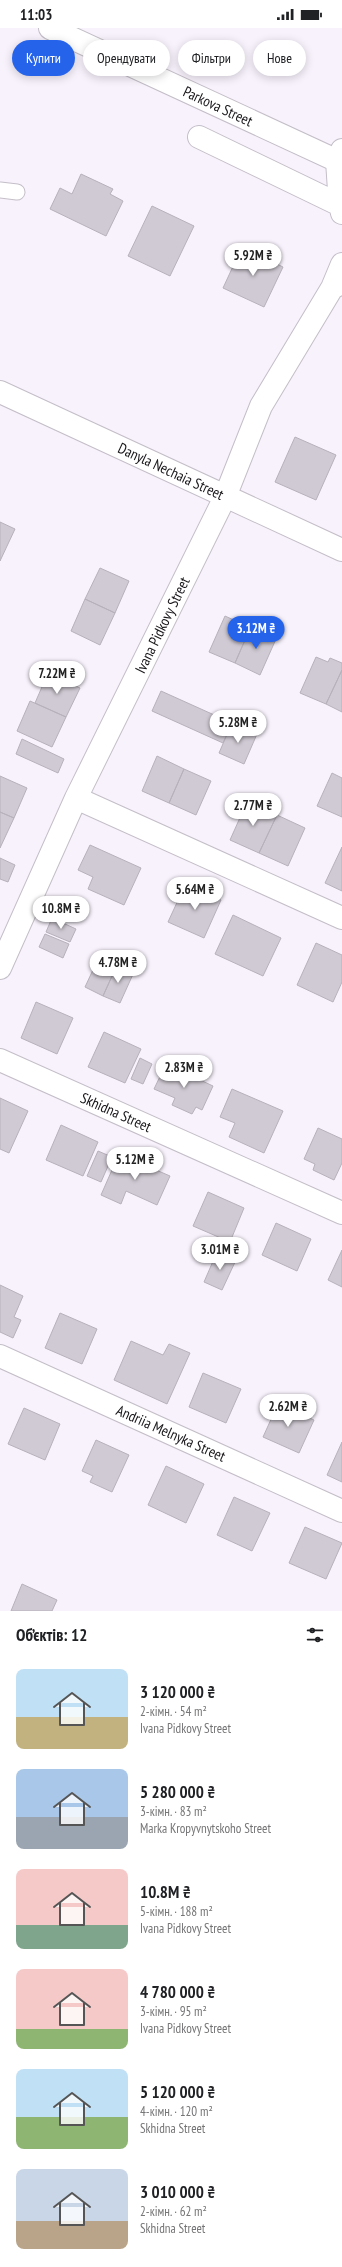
<!DOCTYPE html>
<html lang="uk">
<meta charset="utf-8">
<style>
body{margin:0;font-family:"PT Sans Narrow",sans-serif;background:#f6f6f6;color:#202124;height:100vh;display:flex;flex-direction:column;font-size:15px;white-space:nowrap}
*{box-sizing:border-box;margin:0}
p{font-size:13px;color:#757577}
.icon{flex:none;width:22px;height:22px;fill:none;stroke:currentColor;stroke-width:2;stroke-linecap:round;stroke-linejoin:round}
.map{position:relative;height:1583px;overflow:hidden}
.details{display:flex;flex-direction:column;background:#fff;flex:1}
.details>*{flex:none}
.hud{position:absolute;left:12px;top:12px;width:318px;height:36px;display:flex;gap:8px}
.price{position:absolute;translate:-50% -34px;padding:0 9px;border-radius:14px;background:#fff;color:#222;font-size:13px;line-height:26px;filter:drop-shadow(0 1px 2px #0008)}
.price::after{content:'';position:absolute;left:50%;top:24px;width:12px;height:9px;margin-left:-6px;background:inherit;clip-path:polygon(0 0,100% 0,50% 100%)}
.price.active{background:#2563eb;color:#fff}
ul{padding:0;list-style:none}
li{display:flex;align-items:center;gap:12px;height:100px;padding:0 16px}
li span{display:grid;place-items:center;flex:none;width:112px;height:80px;border-radius:8px;color:#555}
li>.icon{margin-inline-start:auto}
span .icon{width:48px;height:48px;fill:#fffc;stroke-width:1}
li b{font-size:17px}
h2{display:flex;justify-content:space-between;align-items:center;height:48px;padding:0 16px;font-size:17px}
.pill{padding:0 14px;border-radius:18px;background:#fff;box-shadow:0 2px 10px #0003;font-size:14px;line-height:36px}
.pill.active{background:#2563eb;color:#fff}
.status{display:flex;justify-content:space-between;align-items:center;height:28px;padding:0 20px;background:#fff;direction:ltr}
.status svg{height:11px;fill:currentColor}
.map>svg:first-child{display:block}
</style>
<div class="status"><b>11:03</b><svg viewBox="0 0 49 12"><path d="M0 12V9h3v3zM5 12V6h3v6zM10 12V3h3v9zM15 12V0h3v12zM26 1h20v11H26zM47 4h2v5h-2z"/></svg></div>
<div class="map">
<svg width="342" height="1583" viewBox="0 0 342 1583">
<rect width="100%" height="100%" fill="#f8f2fc"/>
<!-- building -->
<path fill="#d0cad4" stroke="#b7b1bb" d="M81,146L113,161L110,166L123,173L106,208L50,181L60,160L72,166Z
M152,178L194,198L170,248L128,228Z
M242,219L283,239L264,279L223,260Z
M295,409L336,427L316,472L275,454Z
M0,494L15,501L0,533Z
M100,540L129,553L115,585L85,571Z
M85,571L115,585L100,617L71,603Z
M225,588L236,593L238,589L252,596L235,635L209,624Z
M252,596L267,602L265,606L276,611L260,647L235,635Z
M316,629L328,634L330,630L342,635V642L326,676L300,665Z
M342,642V684L326,676Z
M48,645L80,660L66,689L35,675Z
M161,663L232,695L223,715L152,683Z
M30,673L66,689L52,719L17,703Z
M232,695L257,706L244,736L219,725Z
M22,711L64,731L58,745L16,726Z
M157,728L184,741L169,775L142,763Z
M184,741L211,753L196,787L169,775Z
M332,745L342,750V789L317,778Z
M0,748L27,760L14,790L0,784Z
M247,774L277,787L259,825L230,812Z
M0,784L14,790L0,820Z
M277,787L305,800L288,838L259,825Z
M90,817L141,840L124,877L88,861L93,849L78,842Z
M342,819V863L325,855Z
M0,830L15,837L8,854L0,851Z
M185,857L221,872L204,910L168,894Z
M233,887L281,910L263,948L215,926Z
M52,890L76,901L70,914L46,904Z
M45,906L69,916L63,930L39,919Z
M316,915L342,927V954L333,974L297,957Z
M99,929L117,937L103,968L85,959Z
M117,937L134,944L120,975L103,968Z
M36,974L73,990L57,1026L21,1010Z
M104,1004L141,1021L125,1055L88,1039Z
M140,1030L152,1036L143,1056L131,1051Z
M166,1036L213,1058L202,1082L196,1079L192,1086L172,1077L175,1070L154,1061Z
M232,1061L283,1083L264,1125L229,1109L235,1095L220,1089Z
M0,1070L28,1083L9,1125L0,1121Z
M61,1097L98,1114L83,1148L46,1132Z
M318,1100L342,1111V1135L334,1152L313,1142L315,1136L304,1131Z
M98,1123L112,1129L101,1154L87,1148Z
M119,1126L170,1148L157,1177L126,1163L121,1176L101,1167Z
M208,1164L244,1180L230,1214L193,1198Z
M276,1195L311,1211L297,1243L262,1227Z
M342,1222V1259L328,1252Z
M217,1224L236,1232L222,1262L204,1254Z
M0,1257L23,1268L14,1289L21,1292L13,1310L0,1304Z
M60,1285L97,1301L82,1336L45,1320Z
M131,1313L163,1327L169,1316L190,1325L167,1376L114,1352Z
M203,1345L241,1361L226,1395L189,1379Z
M278,1376L314,1392L299,1425L263,1409Z
M24,1380L60,1396L45,1432L8,1416Z
M96,1412L129,1427L112,1464L90,1454L93,1448L82,1443Z
M342,1414V1454L327,1447Z
M166,1438L204,1456L186,1495L148,1477Z
M234,1469L270,1485L252,1523L217,1507Z
M305,1499L342,1515L326,1551L289,1535Z
M22,1556L57,1572L52,1583H11Z"/>
<g fill="none" stroke-linecap="round" stroke-linejoin="round">
<defs>
<path id="service" d="M0,162L17,164"/>
<path id="minor" d="M50,0L342,135
M199,109L340,177L342,185
M340,177L337,133L342,122
M342,236L332,260L342,255
M0,364L342,522
M76,770L342,890
M0,940L76,770L225,469L261,378L332,260
M0,1032L342,1185
M0,1328L342,1483"/>
</defs>
<!-- service casing -->
<use href="#service" stroke="#c4bec8" stroke-width="17"/>
<!-- minor casing -->
<use href="#minor" stroke="#c4bec8" stroke-width="24"/>
<!-- service -->
<use href="#service" stroke="#fff" stroke-width="15"/>
<!-- minor -->
<use href="#minor" stroke="#fff" stroke-width="22"/>
</g>
<g text-anchor="middle" dominant-baseline="central" stroke-width="4" stroke-linejoin="round" paint-order="stroke">
<!-- street labels -->
<g font-size="15" fill="#19161a" stroke="#fff">
<text transform="translate(218 78) rotate(25)">Parkova Street</text>
<text transform="translate(171 443) rotate(25)">Danyla Nechaia Street</text>
<text transform="translate(162 597) rotate(-64)">Ivana Pidkovy Street</text>
<text transform="translate(116 1084) rotate(24)">Skhidna Street</text>
<text transform="translate(171 1405) rotate(24)">Andriia Melnyka Street</text>
</g>
</g>
</svg>
<b class="price" style="left:253px;top:249px">5.92M ₴</b>
<b class="price active" style="left:256px;top:622px">3.12M ₴</b>
<b class="price" style="left:57px;top:667px">7.22M ₴</b>
<b class="price" style="left:238px;top:716px">5.28M ₴</b>
<b class="price" style="left:253px;top:799px">2.77M ₴</b>
<b class="price" style="left:195px;top:883px">5.64M ₴</b>
<b class="price" style="left:61px;top:902px">10.8M ₴</b>
<b class="price" style="left:118px;top:956px">4.78M ₴</b>
<b class="price" style="left:184px;top:1061px">2.83M ₴</b>
<b class="price" style="left:135px;top:1153px">5.12M ₴</b>
<b class="price" style="left:220px;top:1243px">3.01M ₴</b>
<b class="price" style="left:288px;top:1400px">2.62M ₴</b>
<div class="hud">
<a class="pill active">Купити</a>
<a class="pill">Орендувати</a>
<a class="pill">Фільтри</a>
<a class="pill">Нове</a>
</div>
</div>
<section class="details">
<h2>Об’єктів: 12<svg class="icon" aria-label="filters" viewBox="0 0 24 24"><path d="M4 7h16M4 17h16"/><circle cx="9" cy="7" r="2"/><circle cx="15" cy="17" r="2"/></svg></h2>
<ul>
<li><span style="background:linear-gradient(#bfe0f5 60%,#c2b280 0)"><svg class="icon" aria-label="home" viewBox="0 0 24 24"><path d="M3 11l9-7 9 7M6 9v11h12V9"/></svg></span><div><b>3 120 000 ₴</b><p>2-кімн. · 54 m²</p><p>Ivana Pidkovy Street</p></div></li>
<li><span style="background:linear-gradient(#a9c7e8 60%,#9aa5b1 0)"><svg class="icon" aria-label="home" viewBox="0 0 24 24"><path d="M3 11l9-7 9 7M6 9v11h12V9"/></svg></span><div><b>5 280 000 ₴</b><p>3-кімн. · 83 m²</p><p>Marka Kropyvnytskoho Street</p></div></li>
<li><span style="background:linear-gradient(#f6c9c9 70%,#7fa58c 0)"><svg class="icon" aria-label="home" viewBox="0 0 24 24"><path d="M3 11l9-7 9 7M6 9v11h12V9"/></svg></span><div><b>10.8M ₴</b><p>5-кімн. · 188 m²</p><p>Ivana Pidkovy Street</p></div></li>
<li><span style="background:linear-gradient(#f6c9c9 75%,#8fb573 0)"><svg class="icon" aria-label="home" viewBox="0 0 24 24"><path d="M3 11l9-7 9 7M6 9v11h12V9"/></svg></span><div><b>4 780 000 ₴</b><p>3-кімн. · 95 m²</p><p>Ivana Pidkovy Street</p></div></li>
<li><span style="background:linear-gradient(#bfe0f5 60%,#8fb573 0)"><svg class="icon" aria-label="home" viewBox="0 0 24 24"><path d="M3 11l9-7 9 7M6 9v11h12V9"/></svg></span><div><b>5 120 000 ₴</b><p>4-кімн. · 120 m²</p><p>Skhidna Street</p></div></li>
<li><span style="background:linear-gradient(#c9d6e8 65%,#b9a48a 0)"><svg class="icon" aria-label="home" viewBox="0 0 24 24"><path d="M3 11l9-7 9 7M6 9v11h12V9"/></svg></span><div><b>3 010 000 ₴</b><p>2-кімн. · 62 m²</p><p>Skhidna Street</p></div></li>
</ul>
</section>
